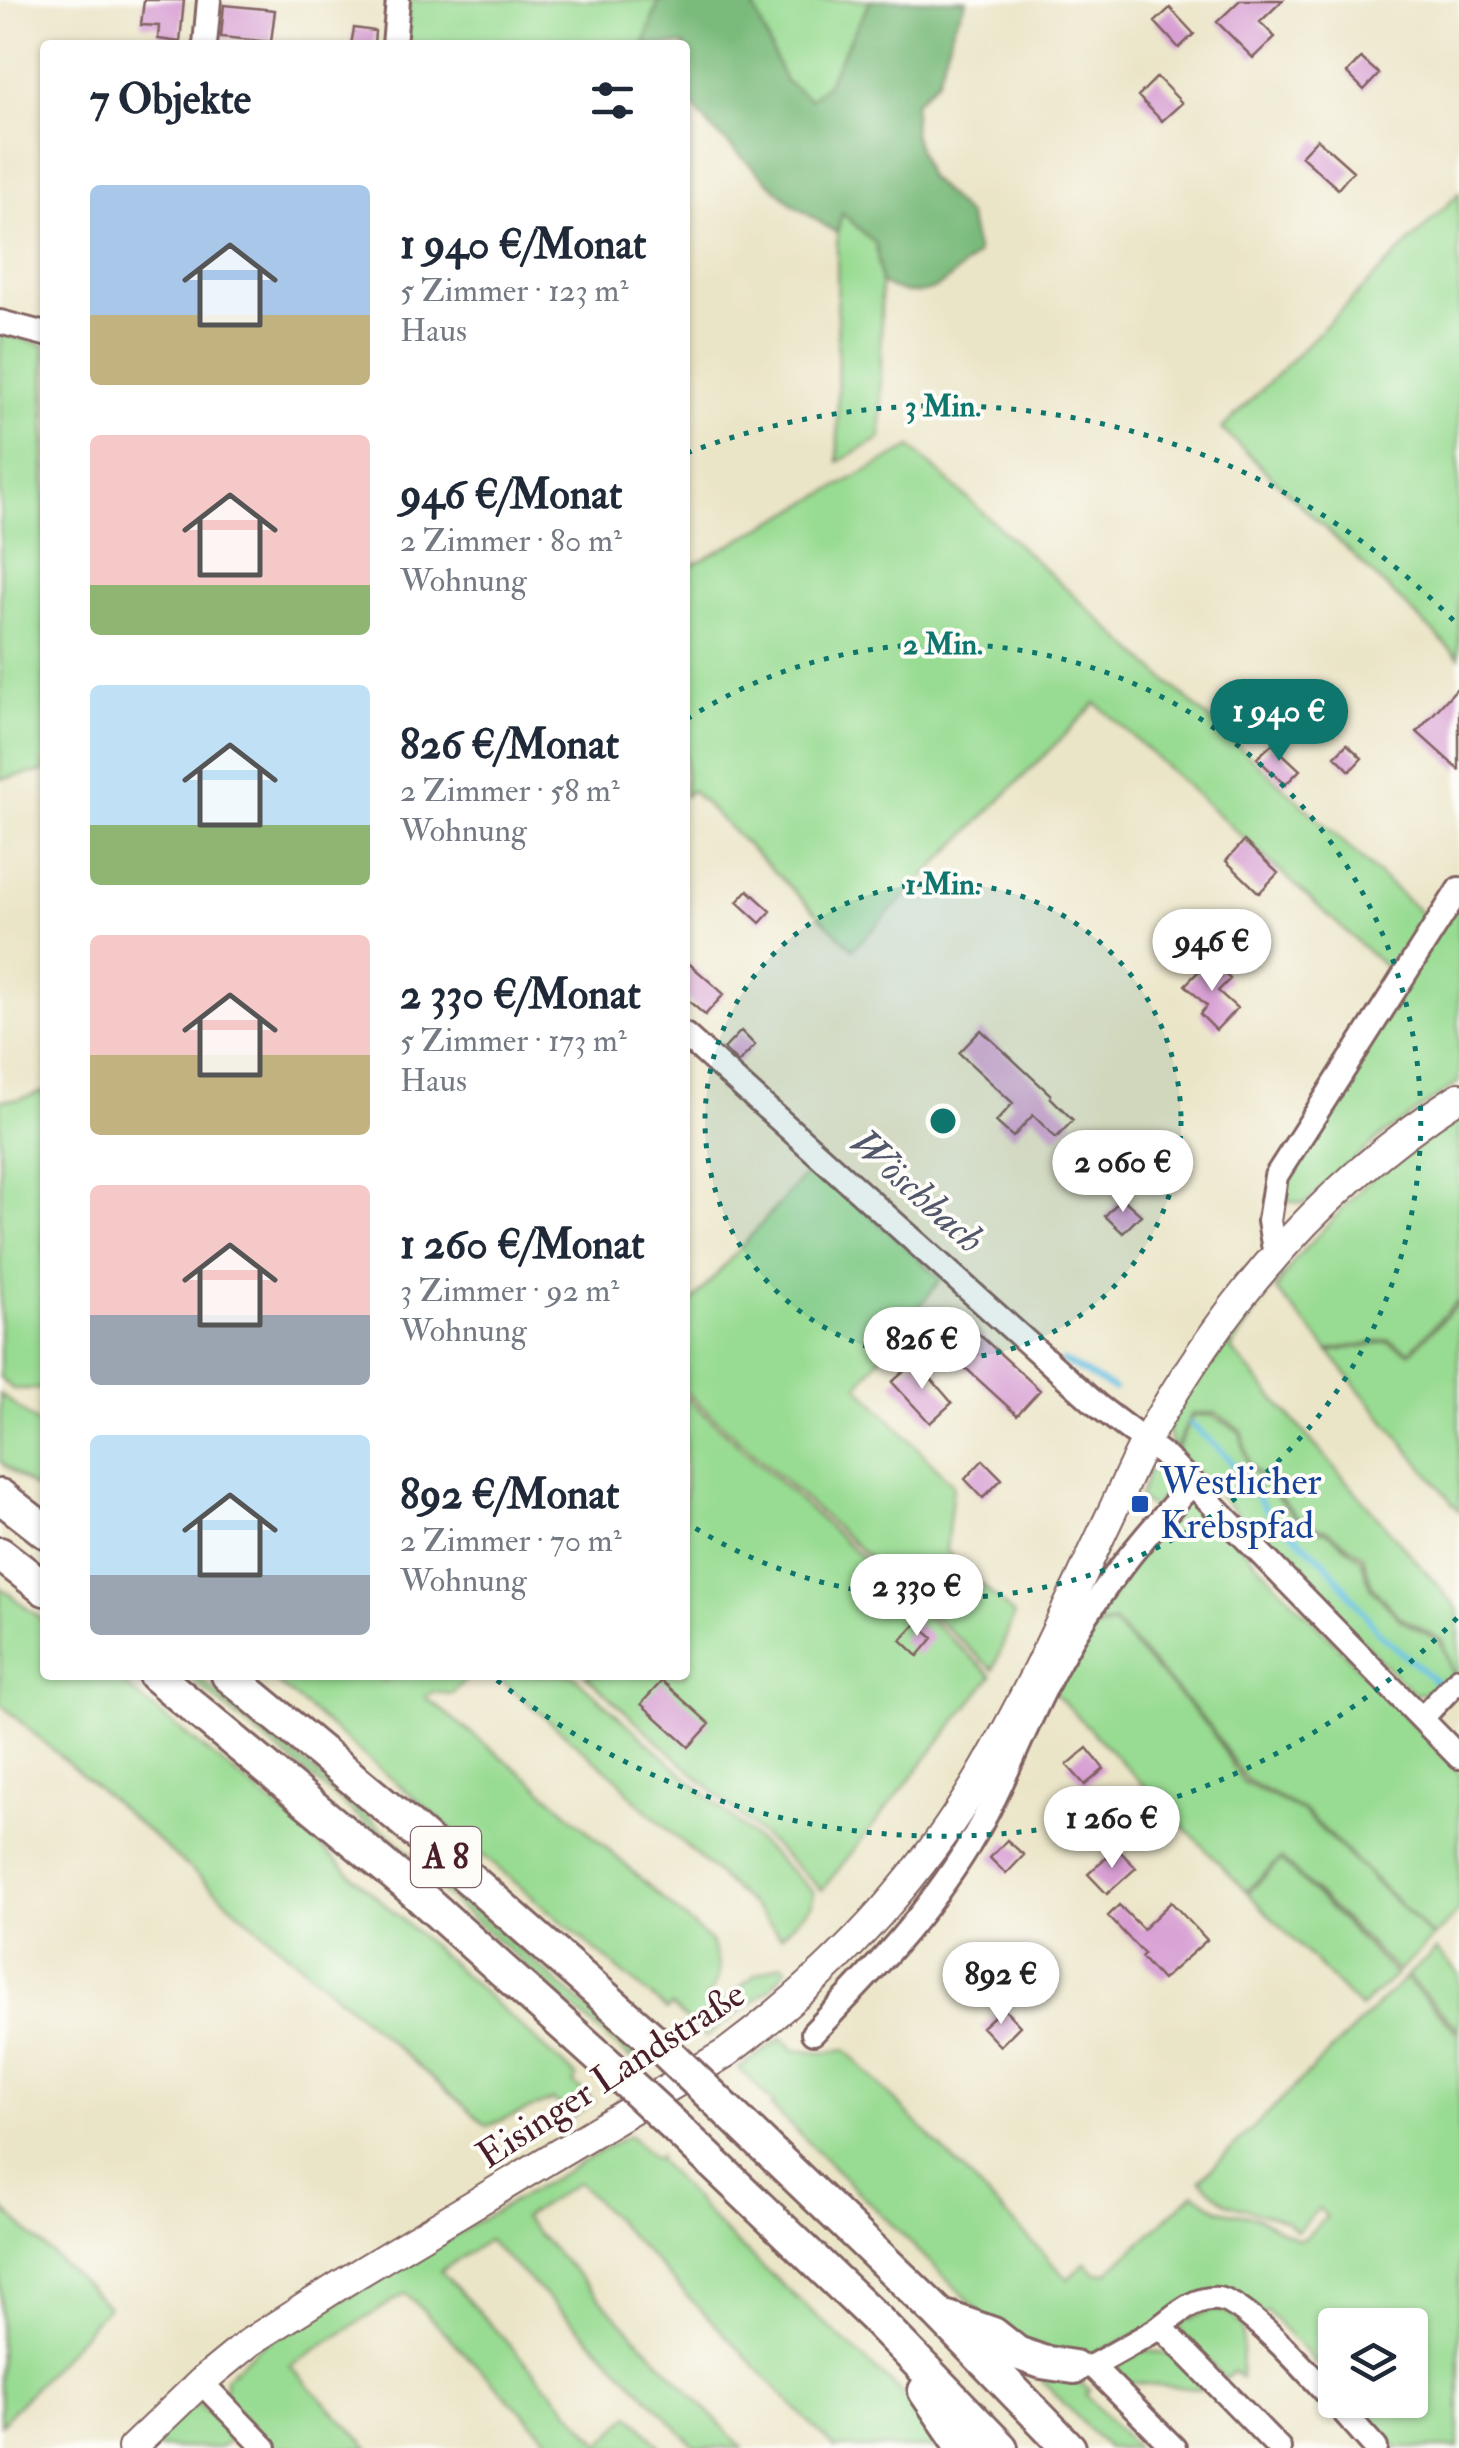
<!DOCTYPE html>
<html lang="de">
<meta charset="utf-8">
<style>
body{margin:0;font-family:"IM FELL Double Pica",serif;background:#f6f6f7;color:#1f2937;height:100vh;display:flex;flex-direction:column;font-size:38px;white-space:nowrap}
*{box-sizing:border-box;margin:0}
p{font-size:32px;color:#747a83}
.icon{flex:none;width:55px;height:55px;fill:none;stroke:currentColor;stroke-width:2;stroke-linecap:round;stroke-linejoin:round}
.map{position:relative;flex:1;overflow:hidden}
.sheet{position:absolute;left:40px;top:40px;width:650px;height:1640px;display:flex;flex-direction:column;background:#fff;border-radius:10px;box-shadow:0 2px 8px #0004}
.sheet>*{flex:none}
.fabs{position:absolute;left:1318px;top:2308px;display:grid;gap:20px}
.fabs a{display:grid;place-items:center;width:110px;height:110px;border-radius:10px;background:#fff;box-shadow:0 2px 8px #0004;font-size:50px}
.price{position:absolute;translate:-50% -85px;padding:0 22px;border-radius:35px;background:#fff;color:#222;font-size:32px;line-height:65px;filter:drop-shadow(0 2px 5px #0008)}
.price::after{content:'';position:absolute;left:50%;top:60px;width:30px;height:22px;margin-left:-15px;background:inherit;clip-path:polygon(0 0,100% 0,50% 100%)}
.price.current{background:#0f766e;color:#fff}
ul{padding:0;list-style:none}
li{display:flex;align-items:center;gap:30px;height:250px;padding:0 50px}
li span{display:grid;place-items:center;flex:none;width:280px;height:200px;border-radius:10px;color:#555}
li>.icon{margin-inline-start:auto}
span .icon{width:120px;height:120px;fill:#fffc;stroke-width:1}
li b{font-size:42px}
h2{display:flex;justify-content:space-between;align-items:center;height:120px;padding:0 50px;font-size:42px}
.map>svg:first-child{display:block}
</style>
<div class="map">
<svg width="1459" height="2448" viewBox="0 0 1459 2448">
<rect width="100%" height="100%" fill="#fdfcf7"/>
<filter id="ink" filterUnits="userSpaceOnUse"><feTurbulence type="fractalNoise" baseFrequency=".01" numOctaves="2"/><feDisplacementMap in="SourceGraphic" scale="20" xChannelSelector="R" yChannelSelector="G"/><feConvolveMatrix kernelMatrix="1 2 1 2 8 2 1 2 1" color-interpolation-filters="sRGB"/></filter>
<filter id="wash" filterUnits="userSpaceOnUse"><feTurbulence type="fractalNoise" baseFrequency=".0048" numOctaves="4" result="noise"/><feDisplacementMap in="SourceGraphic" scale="40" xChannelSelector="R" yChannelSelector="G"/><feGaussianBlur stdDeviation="2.25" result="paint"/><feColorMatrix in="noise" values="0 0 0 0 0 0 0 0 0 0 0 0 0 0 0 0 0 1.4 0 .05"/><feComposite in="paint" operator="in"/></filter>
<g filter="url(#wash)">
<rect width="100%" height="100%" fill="#ebe5c8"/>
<!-- green -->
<path fill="#98db92" stroke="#717d5e" stroke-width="2.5" d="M409,0H659L644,45H405Z
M751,0H871L826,85L810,100L784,81Z
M1459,193V657L1222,429Z
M842,213L876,244L881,283V438L838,462L837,233Z
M0,332L45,346V771L0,779Z
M911,447L1433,924L1398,979L1096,703L853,949L691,790L685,796V569Z
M1459,894V1082L1380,1137L1304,1204L1280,1199L1278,1177Z
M45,1091V1389H13L0,1378V1100L19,1099Z
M1459,1119V1299L1410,1351L1389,1340L1328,1350L1276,1290L1294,1261L1376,1173Z
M811,1168H819L941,1279L858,1386L953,1485L946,1551L1014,1615L993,1670L685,1391V1310Z
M1274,1269L1281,1275L1231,1349L1459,1610V1669L1454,1674L1442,1640L1400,1617L1372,1586L1363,1556L1327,1530L1304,1524L1249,1463L1241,1430L1216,1413H1192L1174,1451L1167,1428L1209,1354Z
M1459,1303V1511L1329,1352L1388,1342L1410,1353Z
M0,1394L45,1429V1496L0,1462Z
M685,1396L992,1676L822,1890L585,1675H685Z
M1194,1415L1214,1416L1240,1432L1248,1466L1304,1527L1327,1532L1361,1559L1370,1587L1400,1620L1441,1642L1453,1676L1439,1692L1414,1694L1176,1451Z
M1156,1467L1172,1481L1153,1509L1139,1498L1148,1472Z
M1186,1499L1201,1505L1459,1772V1911L1434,1937L1305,1811L1246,1780L1210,1726L1114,1622L1092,1626L1155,1533Z
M0,1587L45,1622V1675H112L280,1810L577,2077L573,2083L595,2102L573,2117L553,2100L487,2126L0,1704Z
M1113,1624L1210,1729L1243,1782L1303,1812L1433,1938L1398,1972L1281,1858L1246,1891L1052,1690L1088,1631Z
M186,1675H195L343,1795L637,2052L630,2058L339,1800Z
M268,1675H375L384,1682L393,1675H470L452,1694L433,1692L425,1697L531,1780L711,1942C723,1977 722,1971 705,2005L710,2013L756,1974L782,1964L787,1968L770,1989L706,2037L671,2006L667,2010Z
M495,1675H573L814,1892L811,1906L781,1936L759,1912L633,1798L619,1780Z
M1281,1860L1396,1975L1360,2008L1248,1893Z
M1436,1950L1459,1974V2030L1407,1976Z
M1405,1978L1459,2034V2448H1395L1350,2400H1410V2325H1335V2384L1267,2311L1263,2314L1239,2296L1076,2360L1002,2333L771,2106L774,2103L739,2069L782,2038L794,2050L825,2053L845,2049L1068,2279L1086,2262L1094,2273H1107L1194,2193L1219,2210L1256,2217L1299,2240L1304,2238L1327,2217L1319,2208L1297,2231L1286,2221L1226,2203L1200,2180Z
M629,2135L654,2159L659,2156L658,2160L725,2233L905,2396L946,2448H834L578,2182L523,2218L743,2448H696L624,2372L488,2240L441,2271L601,2444L630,2414L662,2448H557L406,2293L290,2366L369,2448H273L225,2399V2378L258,2348Z
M0,2206L108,2306L0,2425Z
M1213,2310L1231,2314L1243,2328L1241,2378L1234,2371L1225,2379L1184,2335L1180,2326L1182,2322Z
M1145,2350L1170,2355L1208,2390L1127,2382L1116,2366Z
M1038,2376L1073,2378L1090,2390L1086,2395L1136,2448H1107Z
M193,2399L236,2437L220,2448H145Z"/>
<!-- forest -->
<path fill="#7abb7c" stroke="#626d54" stroke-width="2.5" d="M659,0H751L784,80L810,99L826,85L871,0H967L953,27L938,79L915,102L913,133L927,176L968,216L977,254C945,283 925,308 881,283L876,244L842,213L837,233L793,205L710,127L685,96V45H644Z"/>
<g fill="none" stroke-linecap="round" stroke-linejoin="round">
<!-- stream -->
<path stroke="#64c0e2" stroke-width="6" d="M1063,1361L1114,1389
M1191,1424L1227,1456L1268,1512L1325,1562L1380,1634L1442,1687"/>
</g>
<g id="blocks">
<!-- building -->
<path fill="#d59ad1" d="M144,0H184L180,42L158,39L159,26L141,25Z
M1240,0H1283L1260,22L1275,37L1253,58L1217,22Z
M224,5L275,10L271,42L221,37Z
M1170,8L1194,34L1179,48L1155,22Z
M354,28L375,31L374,45H351Z
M1361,58L1379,74L1364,90L1347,73Z
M1157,77L1182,103L1162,121L1138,96Z
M1317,139L1353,171L1338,189L1301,156Z
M1459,686V770L1417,732Z
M1272,744L1300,770L1285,785L1257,758Z
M1347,744L1362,758L1350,771L1335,756Z
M1244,841L1278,873L1259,893L1226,861Z
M748,890L771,911L760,923L737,902Z
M685,960L724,994L705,1015L685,998Z
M1210,960L1230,979L1218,991L1237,1008L1216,1030L1200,1014L1207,1006L1185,985Z
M981,1030L1051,1095L1050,1097L1073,1120L1056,1138L1033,1115L1013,1137L996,1122L1013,1103L959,1053Z
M741,1031L755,1045L738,1063L724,1049Z
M1122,1198L1141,1215L1123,1233L1105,1216Z
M959,1316L1040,1390L1017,1415L936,1341Z
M916,1361L952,1403L930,1423L892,1382Z
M983,1460L1002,1479L983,1498L965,1479Z
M917,1623L933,1638L918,1656L901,1640Z
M662,1681L710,1724L689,1747L641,1704Z
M1087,1748L1104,1769L1085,1785L1067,1765Z
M1007,1840L1024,1855L1006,1874L990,1858Z
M1117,1848L1136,1868L1107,1894L1088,1874Z
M1171,1902L1207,1940L1162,1980L1141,1957L1144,1954L1108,1916L1119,1905L1143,1929Z
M1003,2008L1020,2026L1000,2046L982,2027Z"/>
</g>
</g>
<g filter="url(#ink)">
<use href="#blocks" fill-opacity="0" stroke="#826462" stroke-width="2.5"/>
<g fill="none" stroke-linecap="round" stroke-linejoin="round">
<defs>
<path id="minor" d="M205,45L209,0
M394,45L398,0
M0,322L45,334
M685,1035L1098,1406L1168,1459L1459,1757
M1275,1255L1269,1221L1276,1176L1459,889
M1422,1718L1459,1679
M813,2033C870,1974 926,1916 969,1845C1005,1786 1026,1720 1060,1660C1096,1594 1142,1538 1193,1483
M1156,2330C1175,2316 1193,2297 1218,2299C1252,2302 1348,2418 1376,2448
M1092,2366L1174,2448
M1074,2367L1092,2366L1156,2330L1166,2332L1279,2448
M201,2382L265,2448"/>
<path id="major" d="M132,2448L201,2382L250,2342L359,2273L726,2053C827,1978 916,1885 980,1777C1030,1692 1069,1602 1111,1514C1123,1489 1133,1463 1147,1439C1224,1301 1326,1182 1459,1097"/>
<path id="highway" d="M0,1496L45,1531
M0,1554L45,1589
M155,1675L412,1889L617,2073
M228,1675L399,1817L659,2045
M711,2095L939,2314L1069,2448
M669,2121L875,2318L1001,2448
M948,2318L993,2334L1017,2353L1042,2362L1074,2367
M925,2391L964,2448"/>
</defs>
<!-- minor casing -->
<use href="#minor" stroke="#826462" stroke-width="28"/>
<!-- major casing -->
<use href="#major" stroke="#826462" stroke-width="32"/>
<!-- highway casing -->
<use href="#highway" stroke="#826462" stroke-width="38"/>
<!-- minor -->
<use href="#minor" stroke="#fff" stroke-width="22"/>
<!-- major -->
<use href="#major" stroke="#fff" stroke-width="28"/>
<!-- highway -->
<use href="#highway" stroke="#fff" stroke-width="32"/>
<defs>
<path id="highway-bridge" d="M659,2045L711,2095
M617,2073L669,2121"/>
</defs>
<!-- highway-bridge casing -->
<use href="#highway-bridge" stroke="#826462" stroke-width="38" stroke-linecap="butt"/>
<!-- highway-bridge -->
<use href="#highway-bridge" stroke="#fff" stroke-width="32"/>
</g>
</g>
<!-- distance rings -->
<circle cx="943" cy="1121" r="238" fill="#0f766e" fill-opacity=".12"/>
<g fill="none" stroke="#0f766e" stroke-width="5" stroke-dasharray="5 10">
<circle cx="943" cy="1121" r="238"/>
<path d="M687 719A477 477 0 1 1 687 1523"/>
<path d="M1457 1618A715 715 0 0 1 493 1677M687 453A715 715 0 0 1 1457 624"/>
</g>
<!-- markers -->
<rect fill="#1a4fb4" stroke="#fdfcf7" stroke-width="4" x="1130" y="1494" width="20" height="20" rx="5"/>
<g text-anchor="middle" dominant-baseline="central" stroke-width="8" stroke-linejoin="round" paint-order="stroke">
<!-- shield labels -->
<rect fill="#fdfcf7" stroke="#806168" stroke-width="2.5" x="411" y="1827" width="70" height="60" rx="8"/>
<g font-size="35" font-weight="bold" fill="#4a1f2b">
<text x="446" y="1857">A 8</text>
</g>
<!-- transit labels -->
<g font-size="38" fill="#164399" stroke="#fdfcf7" text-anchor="start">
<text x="1160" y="1482">Westlicher<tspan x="1160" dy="44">Krebspfad</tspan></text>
</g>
<!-- street labels -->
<g font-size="38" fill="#4a1f2b" stroke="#fdfcf7">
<text transform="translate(611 2075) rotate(-33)">Eisinger Landstraße</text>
</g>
<!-- water labels -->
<g font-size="40" font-style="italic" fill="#53576b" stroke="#fdfcf7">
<text transform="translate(917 1191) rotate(42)">Wöschbach</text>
</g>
</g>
<circle cx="943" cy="1121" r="15" fill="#0f766e" stroke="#fdfcf7" stroke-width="5"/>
<g font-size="30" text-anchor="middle" font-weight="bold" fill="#0f766e" stroke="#fdfcf7" stroke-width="8" stroke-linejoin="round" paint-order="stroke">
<text x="943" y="416">3 Min.</text>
<text x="943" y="654">2 Min.</text>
<text x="943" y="894">1 Min.</text>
</g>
</svg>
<div class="fabs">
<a><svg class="icon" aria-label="layers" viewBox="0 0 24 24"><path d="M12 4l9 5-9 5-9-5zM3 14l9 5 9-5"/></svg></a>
</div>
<b class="price current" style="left:1279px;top:764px">1 940 €</b>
<b class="price" style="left:1212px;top:994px">946 €</b>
<b class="price" style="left:1123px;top:1215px">2 060 €</b>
<b class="price" style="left:922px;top:1392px">826 €</b>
<b class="price" style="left:917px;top:1639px">2 330 €</b>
<b class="price" style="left:1112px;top:1871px">1 260 €</b>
<b class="price" style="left:1001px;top:2027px">892 €</b>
<section class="sheet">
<h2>7 Objekte<svg class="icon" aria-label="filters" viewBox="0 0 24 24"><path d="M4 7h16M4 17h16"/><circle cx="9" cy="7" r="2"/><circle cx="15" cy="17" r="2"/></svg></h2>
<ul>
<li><span style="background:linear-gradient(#a9c7e8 65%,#c2b280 0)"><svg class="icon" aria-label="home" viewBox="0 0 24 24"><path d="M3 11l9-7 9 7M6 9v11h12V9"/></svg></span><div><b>1 940 €/Monat</b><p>5 Zimmer · 123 m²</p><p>Haus</p></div></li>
<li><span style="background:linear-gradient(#f6c9c9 75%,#8fb573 0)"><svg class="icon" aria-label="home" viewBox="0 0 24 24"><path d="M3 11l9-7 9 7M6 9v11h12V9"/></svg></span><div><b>946 €/Monat</b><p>2 Zimmer · 80 m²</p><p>Wohnung</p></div></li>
<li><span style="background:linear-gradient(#bfe0f5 70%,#8fb573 0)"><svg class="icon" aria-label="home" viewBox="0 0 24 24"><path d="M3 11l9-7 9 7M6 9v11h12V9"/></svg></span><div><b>826 €/Monat</b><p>2 Zimmer · 58 m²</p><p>Wohnung</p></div></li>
<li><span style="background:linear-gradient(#f6c9c9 60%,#c2b280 0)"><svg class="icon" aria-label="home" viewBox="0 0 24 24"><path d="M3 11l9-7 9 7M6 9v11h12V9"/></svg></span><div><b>2 330 €/Monat</b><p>5 Zimmer · 173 m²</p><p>Haus</p></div></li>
<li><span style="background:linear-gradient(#f6c9c9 65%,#9aa5b1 0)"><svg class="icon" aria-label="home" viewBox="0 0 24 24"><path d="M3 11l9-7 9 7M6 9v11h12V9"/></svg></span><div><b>1 260 €/Monat</b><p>3 Zimmer · 92 m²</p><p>Wohnung</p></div></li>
<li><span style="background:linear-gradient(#bfe0f5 70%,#9aa5b1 0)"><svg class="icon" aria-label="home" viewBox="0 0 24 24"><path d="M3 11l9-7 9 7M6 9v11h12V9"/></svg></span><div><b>892 €/Monat</b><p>2 Zimmer · 70 m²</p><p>Wohnung</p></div></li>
</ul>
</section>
</div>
